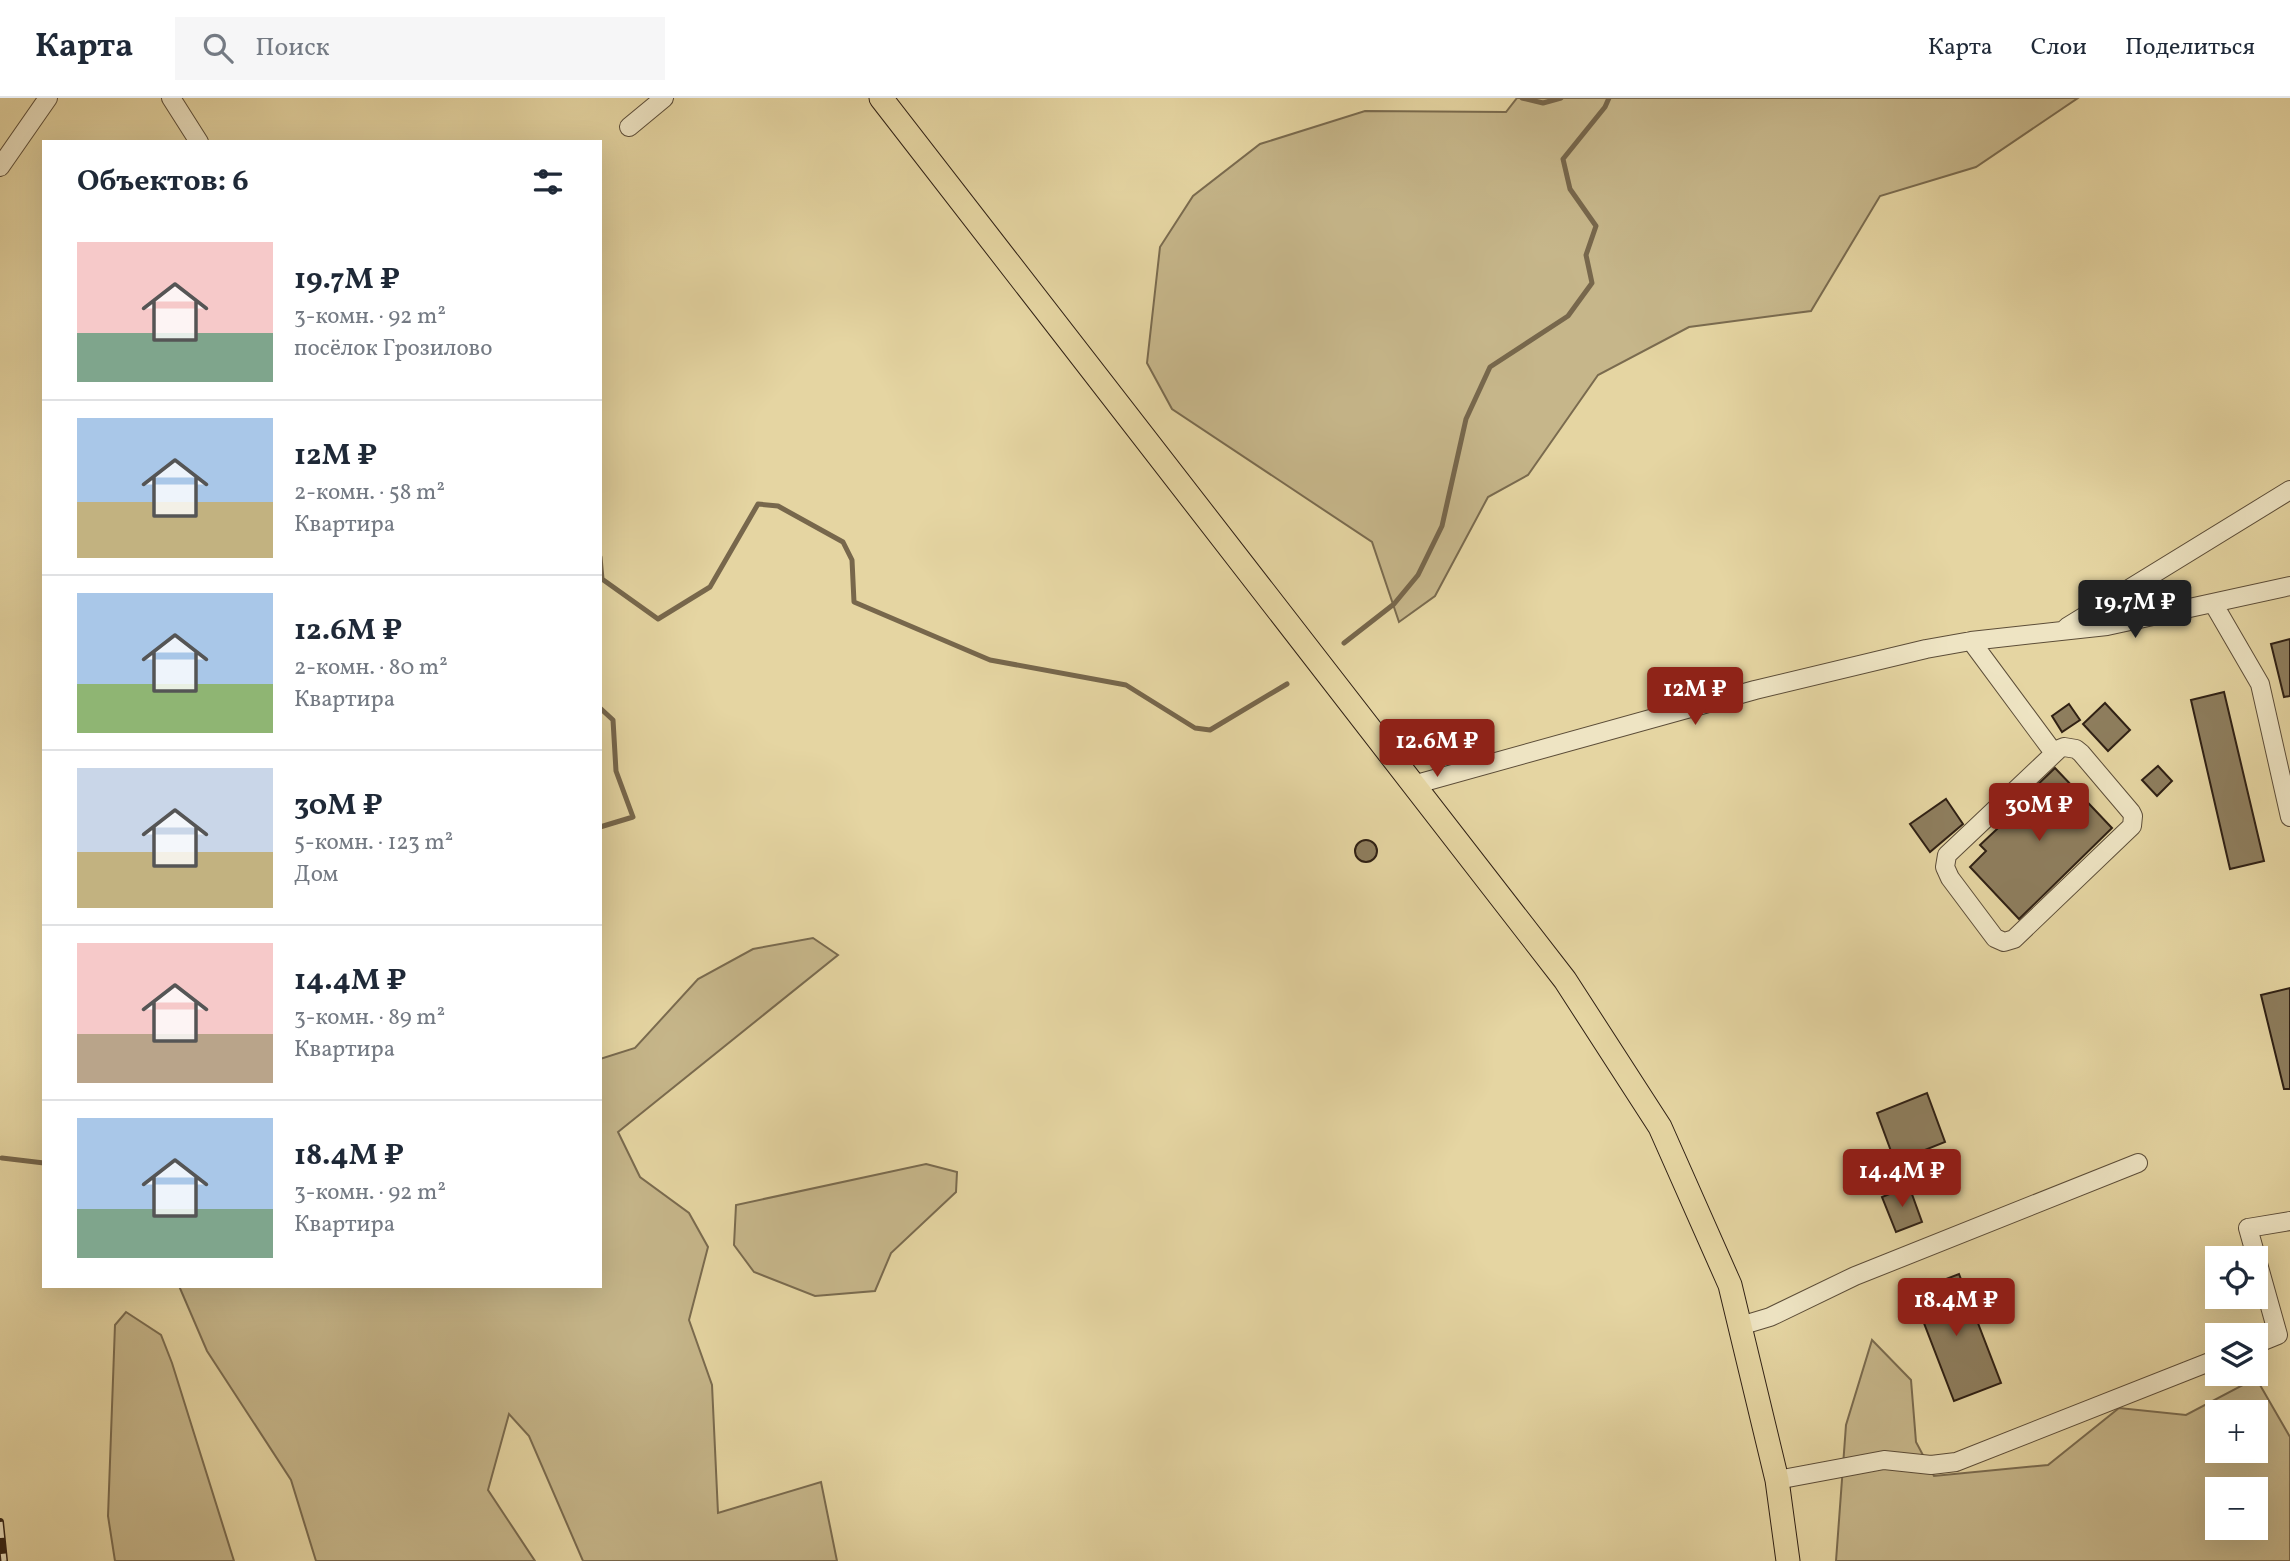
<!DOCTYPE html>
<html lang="ru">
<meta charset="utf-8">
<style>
body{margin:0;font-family:Vollkorn,serif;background:#f6f6f7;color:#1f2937;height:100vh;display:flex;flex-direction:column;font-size:26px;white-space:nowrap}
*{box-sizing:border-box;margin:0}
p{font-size:23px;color:#747a83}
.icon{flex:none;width:38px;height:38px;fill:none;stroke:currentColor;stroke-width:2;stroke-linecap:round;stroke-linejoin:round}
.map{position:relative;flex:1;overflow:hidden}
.side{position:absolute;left:42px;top:42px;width:560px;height:1148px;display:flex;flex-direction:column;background:#fff;border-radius:0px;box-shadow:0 7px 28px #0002}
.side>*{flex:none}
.controls{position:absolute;left:2205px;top:1148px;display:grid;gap:14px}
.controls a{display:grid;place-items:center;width:63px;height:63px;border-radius:0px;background:#fff;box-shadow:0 7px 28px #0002;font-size:35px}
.price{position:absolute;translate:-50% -60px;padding:0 16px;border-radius:7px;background:#8f2418;color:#fff;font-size:23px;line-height:46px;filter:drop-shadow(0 2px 4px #0008)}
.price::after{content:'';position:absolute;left:50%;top:42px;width:21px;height:16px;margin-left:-10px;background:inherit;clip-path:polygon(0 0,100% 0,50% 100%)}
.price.selected{background:#222;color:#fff}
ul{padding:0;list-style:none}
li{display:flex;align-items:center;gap:21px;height:175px;padding:0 35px}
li+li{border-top:2px solid #e0e1e3}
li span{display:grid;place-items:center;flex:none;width:196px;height:140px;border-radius:0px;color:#555}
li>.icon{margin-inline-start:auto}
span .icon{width:84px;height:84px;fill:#fffc;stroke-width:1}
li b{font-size:30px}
h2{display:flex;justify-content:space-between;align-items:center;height:84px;padding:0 35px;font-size:30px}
header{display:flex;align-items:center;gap:42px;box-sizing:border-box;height:98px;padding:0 35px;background:#fff;border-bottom:2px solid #e0e1e3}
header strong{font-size:33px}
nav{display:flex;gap:38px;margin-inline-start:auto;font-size:24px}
.search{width:490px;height:63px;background:#f6f6f7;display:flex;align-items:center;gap:18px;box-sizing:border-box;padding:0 24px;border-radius:0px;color:#747a83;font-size:26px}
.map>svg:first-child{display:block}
</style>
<header>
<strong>Карта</strong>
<div class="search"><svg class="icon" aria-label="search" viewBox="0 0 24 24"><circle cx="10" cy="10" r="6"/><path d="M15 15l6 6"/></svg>Поиск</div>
<nav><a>Карта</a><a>Слои</a><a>Поделиться</a></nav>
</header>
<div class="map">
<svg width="2290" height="1463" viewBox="0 0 2290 1463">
<rect width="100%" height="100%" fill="#e5d5a2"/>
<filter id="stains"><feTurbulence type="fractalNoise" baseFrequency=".00286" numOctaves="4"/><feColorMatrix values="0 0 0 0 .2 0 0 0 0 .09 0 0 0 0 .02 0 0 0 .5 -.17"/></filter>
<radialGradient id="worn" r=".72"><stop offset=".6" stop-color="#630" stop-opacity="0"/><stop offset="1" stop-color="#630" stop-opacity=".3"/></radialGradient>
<!-- green -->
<path fill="#c6b68a" stroke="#7a6b4f" stroke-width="2" fill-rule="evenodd" d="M1517,0H2078L1976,69L1880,98L1811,213L1689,229L1598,277L1528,377L1488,399L1435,498L1399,524L1372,444L1172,311L1147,265L1160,149L1193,98L1260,46L1365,13L1506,14Z
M813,840L838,857L618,1034L640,1079L689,1115L708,1149L689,1222L712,1287L718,1415L821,1384L837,1463H583L529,1338L509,1316L488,1392L535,1463H316L291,1382L207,1253L179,1188H600V961L635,950L698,881L753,851Z
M926,1066L957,1074L956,1094L891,1155L875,1193L815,1198L754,1174L734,1147L736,1107Z
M126,1214L161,1237L172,1265L234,1463H115L108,1418L115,1227Z
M1872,1242L1911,1282L1916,1344L1934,1378L2048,1367L2119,1310L2186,1317L2256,1280L2290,1339V1463H1836L1846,1327ZM2217,1314H2256V1353H2217ZM2217,1391H2256V1430H2217Z"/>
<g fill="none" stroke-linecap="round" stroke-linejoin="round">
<!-- stream -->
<path stroke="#77674c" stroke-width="5" d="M1522,0L1543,5L1561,0
M600,459L602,481L658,521L710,489L758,406L778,408L843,444L852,462L854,504L990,562L1126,587L1195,630L1210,632L1287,586
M1344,545L1394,506L1418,477L1442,428L1466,321L1490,269L1568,218L1592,185L1586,157L1596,128L1570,91L1563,61L1605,9L1609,0
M600,610L613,622L616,673L633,719L600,729
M2,1060L44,1065"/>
</g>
<!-- building -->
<path fill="#8e7e5e" stroke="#2f2014" stroke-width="2" d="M2290,541V598L2284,599L2271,546Z
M2224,594L2264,763L2230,771L2191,602Z
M2105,605L2130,632L2108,653L2083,626Z
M2069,606L2080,622L2062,634L2052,618Z
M2158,668L2172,683L2157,698L2142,682Z
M2055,670L2112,730L2019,821L1970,769L1986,753L1980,747L2012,717L2009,714Z
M1946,701L1963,726L1930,754L1910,726Z
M1355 753a11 11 0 1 1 22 0a11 11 0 1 1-22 0Z
M2290,890V991H2284L2261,897Z
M1927,995L1945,1044L1895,1064L1877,1015Z
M1909,1088L1922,1124L1896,1134L1882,1099Z
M1959,1176L2001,1285L1954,1303L1912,1194Z"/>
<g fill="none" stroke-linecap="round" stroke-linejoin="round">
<defs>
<path id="minor" d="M171,0L199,44
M629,29L664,0
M0,69L48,0
M2213,505L2260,586L2290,719
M2067,529L2290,392
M1971,543L2054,655
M2064,649L2076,651L2081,655L2131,714L2133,718L2132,728L2014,841L2004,844L1995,840L1950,780L1945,769L1947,757L2059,651Z
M1413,687L1755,592L1926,551L1971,543L2107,528L2290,488
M1740,1228L1770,1219L1855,1178L2138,1065
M2256,1246L2278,1237L2248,1130L2290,1123
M1777,1382L1884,1362L1931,1367L1956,1364L2217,1261"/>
<path id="major" d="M881,0L1565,882L1660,1029L1730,1187L1777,1382L1788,1463"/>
</defs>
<!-- minor casing -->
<use href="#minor" stroke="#5c4d38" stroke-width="20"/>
<!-- major casing -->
<use href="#major" stroke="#2f2014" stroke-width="25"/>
<!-- minor -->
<use href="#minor" stroke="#eee4c3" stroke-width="18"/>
<!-- major -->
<use href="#major" stroke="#e5d5a2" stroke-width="23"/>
<defs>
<path id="rail" d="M0,1424L4,1463"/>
</defs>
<!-- rail casing -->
<use href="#rail" stroke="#2f2014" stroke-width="8"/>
<!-- rail -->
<use href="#rail" stroke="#eee4c3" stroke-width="5" stroke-dasharray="16" stroke-linecap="butt"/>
</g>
<rect width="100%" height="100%" filter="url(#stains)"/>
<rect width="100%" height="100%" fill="url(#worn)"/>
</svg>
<div class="controls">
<a><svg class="icon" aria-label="locate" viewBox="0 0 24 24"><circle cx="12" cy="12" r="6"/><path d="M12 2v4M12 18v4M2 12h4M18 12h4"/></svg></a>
<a><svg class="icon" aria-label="layers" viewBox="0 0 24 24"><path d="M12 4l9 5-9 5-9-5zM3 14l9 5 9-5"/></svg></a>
<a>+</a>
<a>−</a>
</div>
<b class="price selected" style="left:2135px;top:542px">19.7M ₽</b>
<b class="price" style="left:1695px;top:629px">12M ₽</b>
<b class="price" style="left:1437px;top:681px">12.6M ₽</b>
<b class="price" style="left:2039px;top:745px">30M ₽</b>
<b class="price" style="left:1902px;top:1111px">14.4M ₽</b>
<b class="price" style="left:1956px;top:1240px">18.4M ₽</b>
<section class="side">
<h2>Объектов: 6<svg class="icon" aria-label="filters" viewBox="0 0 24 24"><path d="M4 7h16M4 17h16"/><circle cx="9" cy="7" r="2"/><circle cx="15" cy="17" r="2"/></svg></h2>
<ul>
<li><span style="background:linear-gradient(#f6c9c9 65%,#7fa58c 0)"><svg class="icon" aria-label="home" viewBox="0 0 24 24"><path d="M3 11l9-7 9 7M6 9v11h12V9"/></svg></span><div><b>19.7M ₽</b><p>3-комн. · 92 m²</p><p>посёлок Грозилово</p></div></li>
<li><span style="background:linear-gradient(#a9c7e8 60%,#c2b280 0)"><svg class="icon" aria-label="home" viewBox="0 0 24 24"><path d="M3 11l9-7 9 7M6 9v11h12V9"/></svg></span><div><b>12M ₽</b><p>2-комн. · 58 m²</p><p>Квартира</p></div></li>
<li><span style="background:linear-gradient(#a9c7e8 65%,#8fb573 0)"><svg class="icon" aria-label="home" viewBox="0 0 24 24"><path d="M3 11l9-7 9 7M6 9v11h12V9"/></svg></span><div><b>12.6M ₽</b><p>2-комн. · 80 m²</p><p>Квартира</p></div></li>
<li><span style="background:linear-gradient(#c9d6e8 60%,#c2b280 0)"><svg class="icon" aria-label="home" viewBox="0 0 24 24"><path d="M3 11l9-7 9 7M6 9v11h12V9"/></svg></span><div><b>30M ₽</b><p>5-комн. · 123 m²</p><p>Дом</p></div></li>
<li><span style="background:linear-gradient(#f6c9c9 65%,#b9a48a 0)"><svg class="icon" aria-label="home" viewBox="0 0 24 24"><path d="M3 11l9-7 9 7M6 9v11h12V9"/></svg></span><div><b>14.4M ₽</b><p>3-комн. · 89 m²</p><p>Квартира</p></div></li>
<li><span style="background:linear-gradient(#a9c7e8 65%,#7fa58c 0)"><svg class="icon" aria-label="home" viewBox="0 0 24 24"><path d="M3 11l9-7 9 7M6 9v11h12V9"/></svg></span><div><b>18.4M ₽</b><p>3-комн. · 92 m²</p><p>Квартира</p></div></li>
</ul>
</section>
</div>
